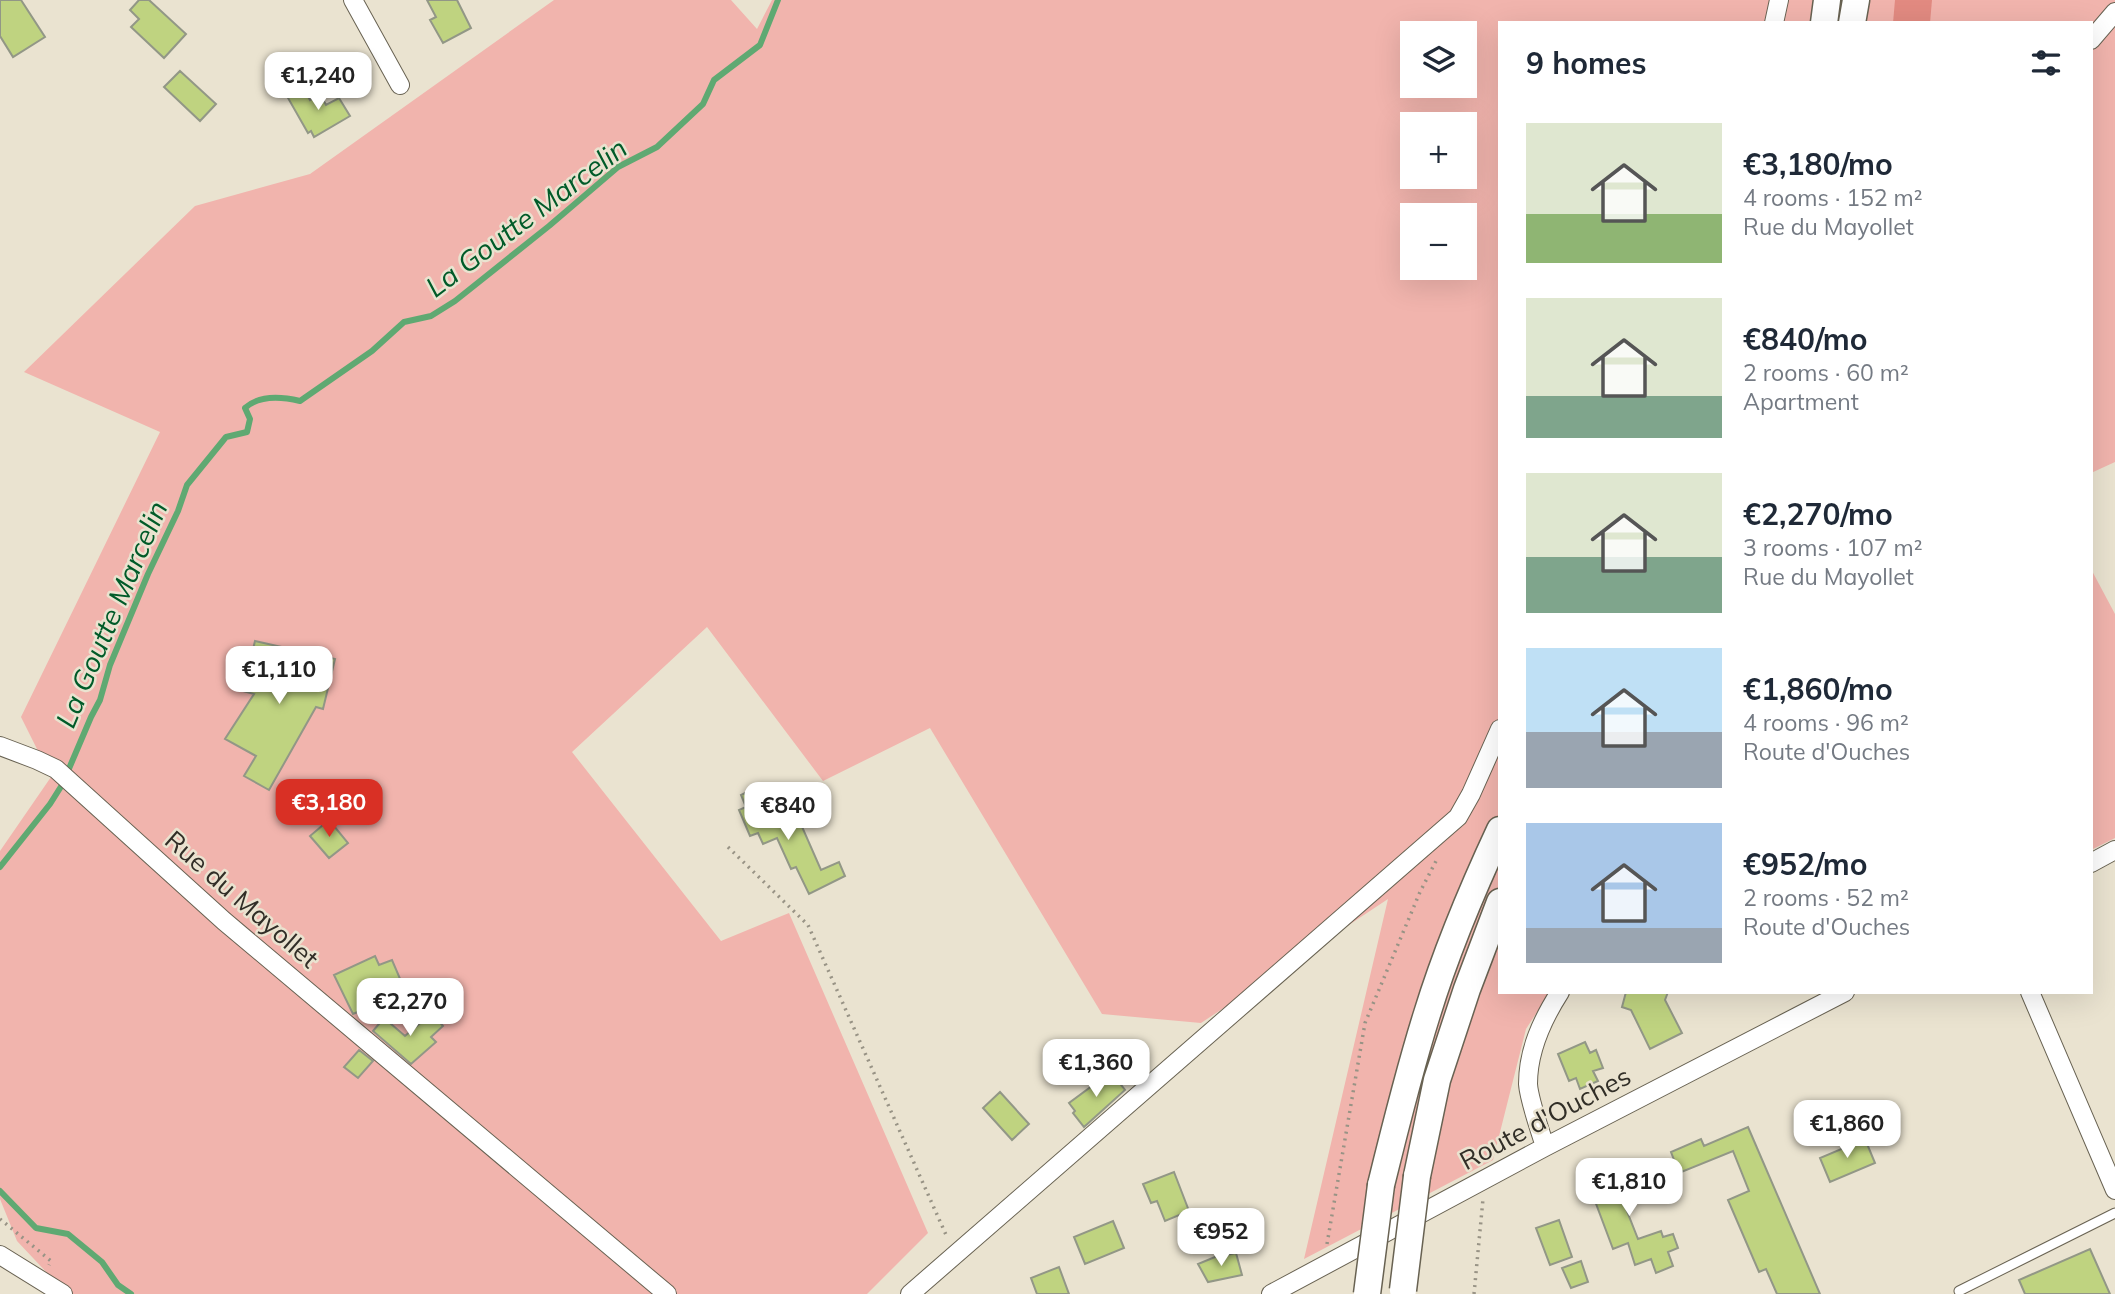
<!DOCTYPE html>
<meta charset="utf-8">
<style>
body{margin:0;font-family:Mulish,sans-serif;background:#f6f6f7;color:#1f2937;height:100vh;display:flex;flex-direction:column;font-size:26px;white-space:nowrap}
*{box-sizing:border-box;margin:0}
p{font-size:23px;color:#747a83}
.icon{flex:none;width:38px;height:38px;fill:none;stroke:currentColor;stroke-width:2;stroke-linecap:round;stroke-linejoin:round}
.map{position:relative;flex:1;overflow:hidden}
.drawer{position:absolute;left:1498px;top:21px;width:595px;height:973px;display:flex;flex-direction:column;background:#fff;border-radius:0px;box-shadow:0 7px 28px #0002}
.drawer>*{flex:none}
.buttons{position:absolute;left:1400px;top:21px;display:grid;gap:14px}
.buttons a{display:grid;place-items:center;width:77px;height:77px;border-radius:0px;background:#fff;box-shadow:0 7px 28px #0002;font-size:35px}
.price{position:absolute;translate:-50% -60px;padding:0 16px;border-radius:14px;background:#fff;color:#222;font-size:23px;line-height:46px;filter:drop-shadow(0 2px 4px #0008)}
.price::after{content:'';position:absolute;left:50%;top:42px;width:21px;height:16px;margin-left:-10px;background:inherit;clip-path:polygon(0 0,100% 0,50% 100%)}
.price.active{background:#d93025;color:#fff}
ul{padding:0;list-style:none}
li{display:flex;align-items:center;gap:21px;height:175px;padding:0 28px}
li span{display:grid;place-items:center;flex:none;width:196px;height:140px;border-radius:0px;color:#555}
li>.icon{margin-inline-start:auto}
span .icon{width:84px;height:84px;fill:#fffc;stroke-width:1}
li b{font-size:30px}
h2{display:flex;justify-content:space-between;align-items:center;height:84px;padding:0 28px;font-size:30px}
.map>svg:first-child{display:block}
</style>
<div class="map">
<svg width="2115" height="1294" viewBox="0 0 2115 1294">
<rect width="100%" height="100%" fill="#eae3d0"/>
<!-- green -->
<path fill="#f1b4ad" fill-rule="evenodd" d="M554,0H731L757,29L772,0H2115V462L2091,473V23H1500V992H1550L1526,1029L1493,1160L1304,1259L1388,899L1201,1023L1102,1014L930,728L823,781L707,627L572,752L721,941L789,913L928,1233L867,1294H67L17,1241L0,1199V851L51,777L21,717L160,432L24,372L195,206L310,174ZM1412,33H1465V86H1412ZM1412,124H1465V177H1412ZM1412,215H1465V268H1412Z
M2091,569L2115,614V838L2091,850Z"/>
<!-- forest -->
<path fill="#e28a81" d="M1895,0H1932L1930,23H1893Z"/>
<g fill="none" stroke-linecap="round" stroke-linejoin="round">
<!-- stream -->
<path stroke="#5fa972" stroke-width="6" d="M0,867L50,804L62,785L91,717L100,700L110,665L148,574L178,511L187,485L226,437L247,432L250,419L245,408C259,395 283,397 300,401L372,351L404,322L431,316L455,301L549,226L618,167L657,147L703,104L714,80L760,45L778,0
M0,1191L36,1228L68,1234L102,1262L118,1285L131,1294"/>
</g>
<!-- building -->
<path fill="#bfd380" stroke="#929786" stroke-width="2" d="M0,0H21L45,37L13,57L0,36Z
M139,0H149L186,34L164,58L131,27L139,19L130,10Z
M427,0H457L471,28L443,43L430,20L436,17Z
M180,71L216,104L200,121L164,87Z
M304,89L310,100L320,94L326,105L339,98L350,116L314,137L311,131L308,133L288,98Z
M255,641L335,659L323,709L316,707L269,790L244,776L256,756L225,739L254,694L243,691Z
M755,788L766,814L772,811L774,815L781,811L784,818L796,813L821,870L839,862L845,876L809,894L796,867L791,869L777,838L763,844L758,833L750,836L739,810L746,807L741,795Z
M329,820L348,843L329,858L310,836Z
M375,956L379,965L392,960L404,988L392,994L393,997L353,1014L334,975Z
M1626,992H1668L1665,1000L1682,1033L1650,1049L1631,1010L1622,1007Z
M432,1013L443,1026L431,1037L436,1042L411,1064L373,1031L384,1018L405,1036Z
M1585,1042L1590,1053L1596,1050L1603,1068L1593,1071L1598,1081L1580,1089L1576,1078L1569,1081L1558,1054Z
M359,1050L373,1061L358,1078L344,1067Z
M1111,1072L1125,1090L1084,1127L1073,1113L1075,1111L1069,1103Z
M1000,1092L1029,1124L1012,1140L983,1108Z
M1748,1127L1820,1294H1777L1766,1269L1759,1272L1728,1200L1749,1191L1733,1151L1679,1173L1671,1152L1701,1139L1704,1146Z
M1865,1139L1875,1163L1830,1182L1820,1158Z
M1639,1168L1650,1197L1625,1206L1638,1239L1661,1231L1663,1237L1673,1234L1678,1248L1668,1252L1673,1266L1656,1273L1651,1259L1635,1265L1628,1243L1613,1249L1586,1177L1601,1172L1604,1180Z
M1174,1172L1189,1211L1165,1221L1157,1201L1151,1203L1143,1184Z
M1559,1220L1572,1257L1550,1265L1536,1228Z
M1113,1221L1124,1248L1085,1264L1074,1237Z
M2090,1249L2110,1294H2025L2019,1280Z
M1236,1253L1242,1275L1208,1282L1198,1264L1215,1257Z
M1581,1261L1588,1282L1571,1288L1562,1268Z
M1059,1267L1069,1294H1037L1031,1278Z"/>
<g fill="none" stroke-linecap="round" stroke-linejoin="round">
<defs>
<path id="service" d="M1959,1291L2115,1213"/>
<path id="minor" d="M353,0L400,85
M1774,23L1779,0
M2091,40L2115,12
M0,746L37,760L56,769L224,921L667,1294
M2091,863L2115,850
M2030,992L2115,1190
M1545,1147C1540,1130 1529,1100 1528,1084C1528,1050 1542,1020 1560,992
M0,1255L63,1294
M910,1294L1458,817L1471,794L1500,729
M1271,1294L1545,1147L1845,992"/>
<path id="primary" d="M1824,23L1827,0
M1852,23L1856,0
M1417,1176L1437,1080L1467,989L1500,902
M1381,1185C1395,1128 1409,1071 1427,1014C1446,952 1472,890 1500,830"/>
</defs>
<!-- service casing -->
<use href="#service" stroke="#686252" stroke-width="11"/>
<!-- minor casing -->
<use href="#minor" stroke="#686252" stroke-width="20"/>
<!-- primary casing -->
<use href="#primary" stroke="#686252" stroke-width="29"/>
<!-- path -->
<path stroke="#989385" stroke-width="3.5" stroke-dasharray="2 5" stroke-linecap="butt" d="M728,847L808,925L947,1237
M0,1219L51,1261L49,1265
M1327,1244L1365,1023L1420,892L1436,861
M1474,1294L1483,1199"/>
<!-- service -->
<use href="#service" stroke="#fff" stroke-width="9"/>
<!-- minor -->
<use href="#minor" stroke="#fff" stroke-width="18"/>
<!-- primary -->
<use href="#primary" stroke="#fff" stroke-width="26"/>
<defs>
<path id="primary-bridge" d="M1403,1290L1417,1176
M1367,1294L1381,1185"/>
</defs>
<!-- primary-bridge casing -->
<use href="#primary-bridge" stroke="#686252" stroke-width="29" stroke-linecap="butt"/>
<!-- primary-bridge -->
<use href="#primary-bridge" stroke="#fff" stroke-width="26"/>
</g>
<g text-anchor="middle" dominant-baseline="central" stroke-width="5" stroke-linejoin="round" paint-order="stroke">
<!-- street labels -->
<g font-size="26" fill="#312e27" stroke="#eae3d0">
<text transform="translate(242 899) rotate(41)">Rue du Mayollet</text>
<text transform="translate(1545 1118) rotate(-28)">Route d'Ouches</text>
</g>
<!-- water labels -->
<g font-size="28" font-style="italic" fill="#005b29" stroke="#eae3d0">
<text transform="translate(526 217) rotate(-37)">La Goutte Marcelin</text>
<text transform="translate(111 614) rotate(-67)">La Goutte Marcelin</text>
</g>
</g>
</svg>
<div class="buttons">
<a><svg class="icon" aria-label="layers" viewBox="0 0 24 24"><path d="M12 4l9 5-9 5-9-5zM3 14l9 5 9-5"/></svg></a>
<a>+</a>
<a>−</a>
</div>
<b class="price" style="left:318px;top:112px">€1,240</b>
<b class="price" style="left:279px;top:706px">€1,110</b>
<b class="price active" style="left:329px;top:839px">€3,180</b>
<b class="price" style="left:788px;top:842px">€840</b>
<b class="price" style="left:410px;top:1038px">€2,270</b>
<b class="price" style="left:1096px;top:1099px">€1,360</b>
<b class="price" style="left:1847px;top:1160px">€1,860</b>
<b class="price" style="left:1629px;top:1218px">€1,810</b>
<b class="price" style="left:1221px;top:1268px">€952</b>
<section class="drawer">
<h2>9 homes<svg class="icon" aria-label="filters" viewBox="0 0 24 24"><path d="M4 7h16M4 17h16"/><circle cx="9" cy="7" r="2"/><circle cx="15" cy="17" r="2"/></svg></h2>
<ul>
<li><span style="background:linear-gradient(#dfe7d0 65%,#8fb573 0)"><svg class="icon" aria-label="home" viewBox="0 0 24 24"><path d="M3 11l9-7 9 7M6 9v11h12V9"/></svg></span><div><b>€3,180/mo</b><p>4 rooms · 152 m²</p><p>Rue du Mayollet</p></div></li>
<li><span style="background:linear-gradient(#dfe7d0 70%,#7fa58c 0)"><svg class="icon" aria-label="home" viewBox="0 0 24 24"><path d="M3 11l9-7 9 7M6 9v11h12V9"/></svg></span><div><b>€840/mo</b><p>2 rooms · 60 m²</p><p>Apartment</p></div></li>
<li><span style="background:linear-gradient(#dfe7d0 60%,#7fa58c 0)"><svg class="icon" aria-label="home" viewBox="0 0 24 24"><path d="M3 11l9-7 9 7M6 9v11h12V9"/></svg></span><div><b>€2,270/mo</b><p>3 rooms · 107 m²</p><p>Rue du Mayollet</p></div></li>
<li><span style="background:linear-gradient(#bfe0f5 60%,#9aa5b1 0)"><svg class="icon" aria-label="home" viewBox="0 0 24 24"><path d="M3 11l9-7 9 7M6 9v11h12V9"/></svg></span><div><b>€1,860/mo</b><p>4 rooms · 96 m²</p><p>Route d'Ouches</p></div></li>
<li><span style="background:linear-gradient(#a9c7e8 75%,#9aa5b1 0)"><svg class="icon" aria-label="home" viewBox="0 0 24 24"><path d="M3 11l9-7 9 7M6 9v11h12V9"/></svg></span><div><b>€952/mo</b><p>2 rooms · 52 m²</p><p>Route d'Ouches</p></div></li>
</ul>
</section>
</div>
